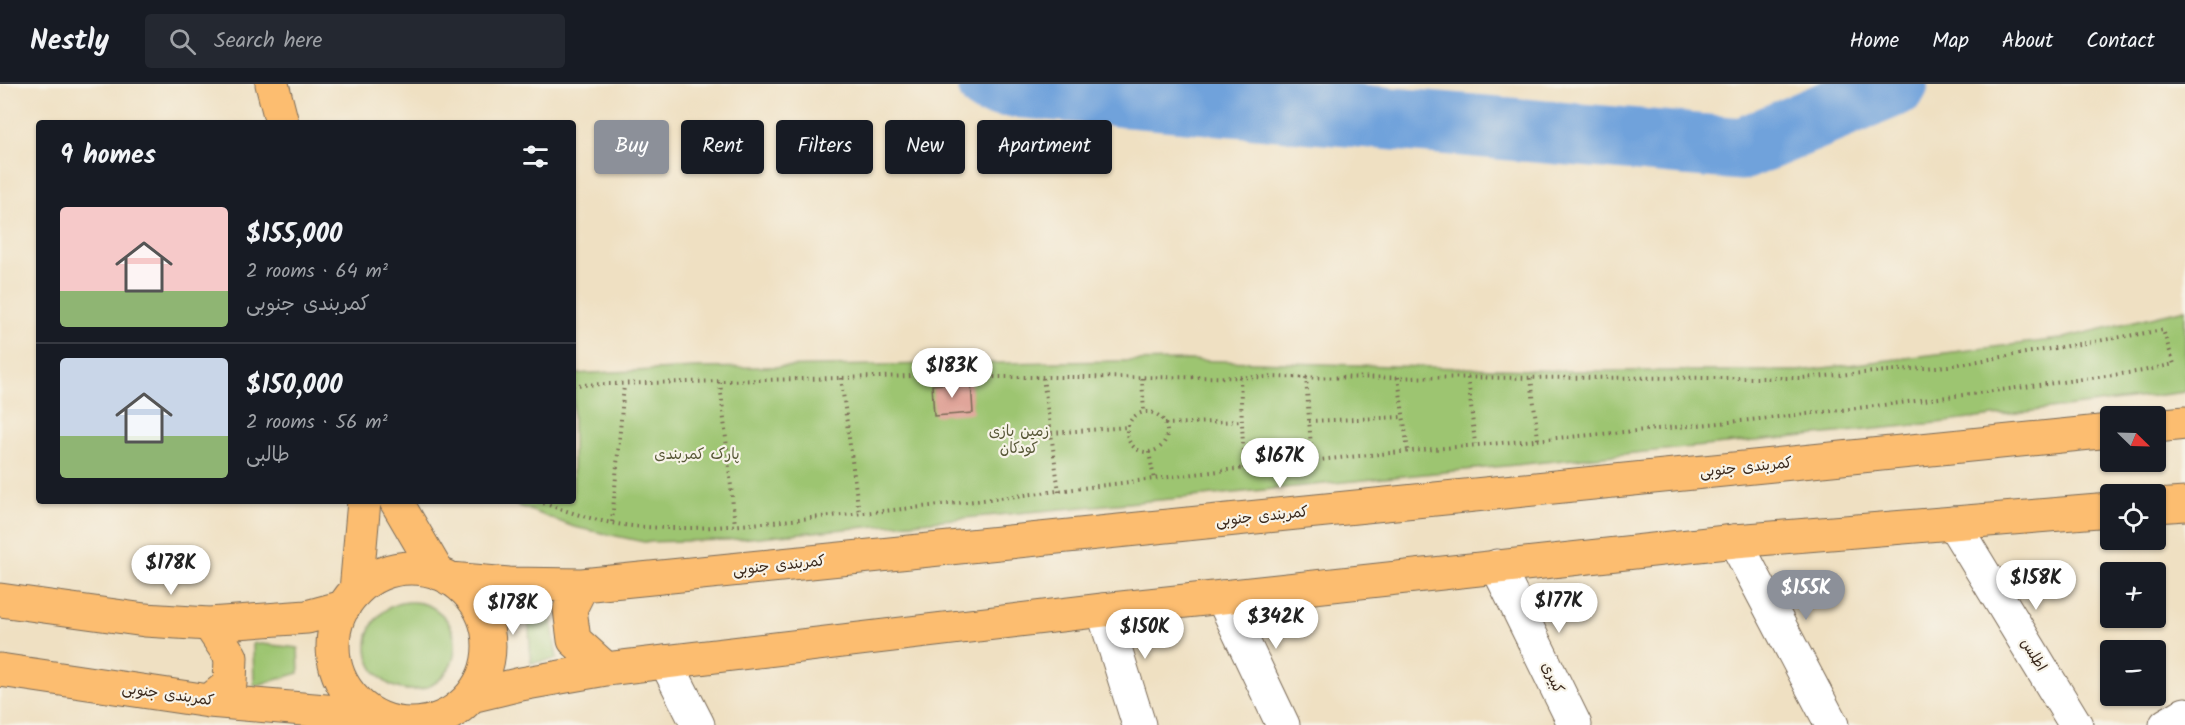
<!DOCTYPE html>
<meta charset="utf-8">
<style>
body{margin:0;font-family:Kalam,"Playpen Sans Arabic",sans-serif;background:#242831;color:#f1f3f6;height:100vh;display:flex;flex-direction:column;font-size:22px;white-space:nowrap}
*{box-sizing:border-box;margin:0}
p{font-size:20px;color:#9ea1a6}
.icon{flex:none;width:33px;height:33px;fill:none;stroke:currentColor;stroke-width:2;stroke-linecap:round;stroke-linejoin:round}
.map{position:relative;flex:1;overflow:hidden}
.sheet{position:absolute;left:36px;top:36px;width:540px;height:384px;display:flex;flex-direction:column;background:#171b24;border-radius:6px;box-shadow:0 2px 4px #0004}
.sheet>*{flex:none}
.hud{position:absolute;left:594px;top:36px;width:570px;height:54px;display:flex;gap:12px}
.needle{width:39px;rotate:113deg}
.buttons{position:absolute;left:2100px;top:322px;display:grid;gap:12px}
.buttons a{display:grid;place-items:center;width:66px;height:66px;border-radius:6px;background:#171b24;box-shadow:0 2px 4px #0004;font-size:30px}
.price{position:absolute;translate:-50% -51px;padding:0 14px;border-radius:21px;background:#fff;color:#222;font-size:20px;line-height:39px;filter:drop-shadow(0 2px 3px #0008)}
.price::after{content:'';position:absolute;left:50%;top:36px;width:18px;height:14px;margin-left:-9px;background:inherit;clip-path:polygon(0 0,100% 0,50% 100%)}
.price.active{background:#8c9099;color:#fff}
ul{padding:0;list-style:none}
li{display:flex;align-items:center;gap:18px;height:150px;padding:0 24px}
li+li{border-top:2px solid #363941}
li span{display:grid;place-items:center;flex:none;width:168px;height:120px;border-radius:6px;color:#555}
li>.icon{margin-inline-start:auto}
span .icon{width:72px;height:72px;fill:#fffc;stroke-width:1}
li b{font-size:26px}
h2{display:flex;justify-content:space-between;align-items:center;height:72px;padding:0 24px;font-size:26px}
.pill{padding:0 21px;border-radius:6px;background:#171b24;box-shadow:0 2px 4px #0004;font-size:21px;line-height:54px}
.pill.active{background:#8c9099;color:#fff}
header{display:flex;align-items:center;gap:36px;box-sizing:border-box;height:84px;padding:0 30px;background:#171b24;border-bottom:2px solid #363941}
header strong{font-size:28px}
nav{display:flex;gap:33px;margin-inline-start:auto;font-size:21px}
.search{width:420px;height:54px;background:#242831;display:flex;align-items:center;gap:15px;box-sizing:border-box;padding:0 21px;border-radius:6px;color:#9ea1a6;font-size:22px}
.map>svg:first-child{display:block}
</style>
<header>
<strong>Nestly</strong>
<div class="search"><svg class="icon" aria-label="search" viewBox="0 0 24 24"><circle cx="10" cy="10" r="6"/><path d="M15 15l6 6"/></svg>Search here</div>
<nav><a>Home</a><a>Map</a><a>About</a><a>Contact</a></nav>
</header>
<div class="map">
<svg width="2185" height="641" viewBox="0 0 2185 641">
<rect width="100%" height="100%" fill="#f7f3e8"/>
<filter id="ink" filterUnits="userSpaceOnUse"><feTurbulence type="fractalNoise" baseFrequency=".0167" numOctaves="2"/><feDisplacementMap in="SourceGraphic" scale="12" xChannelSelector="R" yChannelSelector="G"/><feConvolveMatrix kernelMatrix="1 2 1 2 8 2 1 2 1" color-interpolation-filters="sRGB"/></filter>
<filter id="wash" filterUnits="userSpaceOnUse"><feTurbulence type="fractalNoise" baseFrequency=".008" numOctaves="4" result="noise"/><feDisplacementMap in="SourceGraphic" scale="24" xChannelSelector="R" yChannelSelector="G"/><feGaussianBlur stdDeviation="1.35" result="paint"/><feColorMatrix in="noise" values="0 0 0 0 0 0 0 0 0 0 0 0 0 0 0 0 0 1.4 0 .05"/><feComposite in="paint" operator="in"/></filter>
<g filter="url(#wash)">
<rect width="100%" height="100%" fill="#efe0c2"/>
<!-- green -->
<path fill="#9dc571" stroke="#6c7848" stroke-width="1.5" d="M2185,225V308L1946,338L1214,411L727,456L644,458L574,443L506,417H573V290L697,284L1186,276L1566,287H1799L2060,255Z
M367 562a44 44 0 1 1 88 0a44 44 0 1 1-88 0Z
M528,523L552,526L551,533L557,575L531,579Z
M253,559L298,564L299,589L254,602Z"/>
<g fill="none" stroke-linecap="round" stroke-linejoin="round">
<!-- river -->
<path stroke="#70a2db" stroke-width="63" d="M989,0L1742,65L1897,0"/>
</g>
<g id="blocks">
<!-- building -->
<path fill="#e0a59a" d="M971,298L973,329L934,332L932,301Z"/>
</g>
</g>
<g filter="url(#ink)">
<use href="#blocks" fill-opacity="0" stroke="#7a6a57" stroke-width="1.5"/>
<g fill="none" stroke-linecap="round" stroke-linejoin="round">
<defs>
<path id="minor" d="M1953,439L2076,641
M1735,457L1832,641
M1497,482L1575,641
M1222,513L1283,641
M1103,526L1139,641
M666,578L698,641
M2166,641L2185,630"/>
<path id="major" d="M272,0L282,39
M2156,342L2185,339
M396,417L438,489
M2156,422L2185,420
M333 562a78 78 0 1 1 156 0a78 78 0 1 1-156 0Z
M450,495L509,500L582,501L2110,347
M582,501L570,525L574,556L606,585
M356,507L364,417
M0,516L145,536L209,540L307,533L344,523
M0,586L209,617L373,631
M471,612L521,600L606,585L1103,526L1735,457L2110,426
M209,617L230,600L231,573L209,540"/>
</defs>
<!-- minor casing -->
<use href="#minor" stroke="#7a6a57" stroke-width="35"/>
<!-- major casing -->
<use href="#major" stroke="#7a6a57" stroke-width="35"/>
<!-- path -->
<path stroke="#7a6a57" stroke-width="4" stroke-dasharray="1.5 4.5" stroke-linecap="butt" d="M1240,293L1244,385
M1306,293L1312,377
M1398,293L1408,367
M841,294L859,429
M1043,294L1051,349
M1142,294L1144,329
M1468,294L1475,360
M1531,294L1538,355
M720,298L735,441
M573,301L914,292
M1127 348a20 20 0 1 1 40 0a20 20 0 1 1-40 0Z
M1309,337L1403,333
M1165,340L1242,337
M1149,368L1154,395
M1059,408L1051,349L1128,343
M538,417C565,427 595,437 624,441C697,450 770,437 842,431C983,418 1122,398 1262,382C1408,366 1554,355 1699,341C1848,327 1995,307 2143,287L2174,280L2163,246L1948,282L1801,294L992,293
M612,438L624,301"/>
<!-- minor -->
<use href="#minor" stroke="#fff" stroke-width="33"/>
<!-- major -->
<use href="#major" stroke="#fcbd6f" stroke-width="33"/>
</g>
</g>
<g text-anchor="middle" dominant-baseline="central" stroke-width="4.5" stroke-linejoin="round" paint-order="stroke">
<!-- park labels -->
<g font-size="15" fill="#585837" stroke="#f7f3e8">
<text x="1019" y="348">زمین بازی<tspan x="1019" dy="17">کودکان</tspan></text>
<text x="697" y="371">پارک کمربندی</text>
</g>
<!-- street labels -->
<g font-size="15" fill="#3b2a1e" stroke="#f7f3e8">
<text transform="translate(1746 384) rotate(-6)">کمربندی جنوبی</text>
<text transform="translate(1262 433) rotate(-6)">کمربندی جنوبی</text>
<text transform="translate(779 482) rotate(-6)">کمربندی جنوبی</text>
<text transform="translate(2033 571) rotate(59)">اطلس</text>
<text transform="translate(1552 594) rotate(64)">کبیری</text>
<text transform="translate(168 611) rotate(8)">کمربندی جنوبی</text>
</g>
</g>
</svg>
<div class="buttons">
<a><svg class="needle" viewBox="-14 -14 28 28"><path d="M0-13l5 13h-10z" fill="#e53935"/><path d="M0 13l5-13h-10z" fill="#9ea1a6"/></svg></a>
<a><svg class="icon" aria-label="locate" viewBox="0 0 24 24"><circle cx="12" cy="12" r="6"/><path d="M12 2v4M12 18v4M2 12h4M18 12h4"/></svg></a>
<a>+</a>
<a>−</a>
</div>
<b class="price" style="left:952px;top:315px">$183K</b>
<b class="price" style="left:1280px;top:405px">$167K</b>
<b class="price" style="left:171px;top:512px">$178K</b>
<b class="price" style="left:2036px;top:527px">$158K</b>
<b class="price active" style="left:1806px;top:537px">$155K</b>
<b class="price" style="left:1559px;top:550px">$177K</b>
<b class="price" style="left:513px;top:552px">$178K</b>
<b class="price" style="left:1276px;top:566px">$342K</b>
<b class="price" style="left:1145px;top:576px">$150K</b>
<div class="hud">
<a class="pill active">Buy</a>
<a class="pill">Rent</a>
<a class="pill">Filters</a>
<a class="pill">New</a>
<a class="pill">Apartment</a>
</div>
<section class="sheet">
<h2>9 homes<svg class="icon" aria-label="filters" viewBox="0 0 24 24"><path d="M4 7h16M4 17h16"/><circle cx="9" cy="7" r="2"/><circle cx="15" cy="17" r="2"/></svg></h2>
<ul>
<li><span style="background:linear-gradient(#f6c9c9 70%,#8fb573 0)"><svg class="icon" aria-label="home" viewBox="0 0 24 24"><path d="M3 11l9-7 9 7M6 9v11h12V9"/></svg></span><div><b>$155,000</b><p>2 rooms · 64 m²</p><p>کمربندی جنوبی</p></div></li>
<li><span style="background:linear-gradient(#c9d6e8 65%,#8fb573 0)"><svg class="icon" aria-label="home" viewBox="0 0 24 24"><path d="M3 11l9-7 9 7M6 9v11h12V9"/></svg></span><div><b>$150,000</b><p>2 rooms · 56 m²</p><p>طالبی</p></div></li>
</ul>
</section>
</div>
